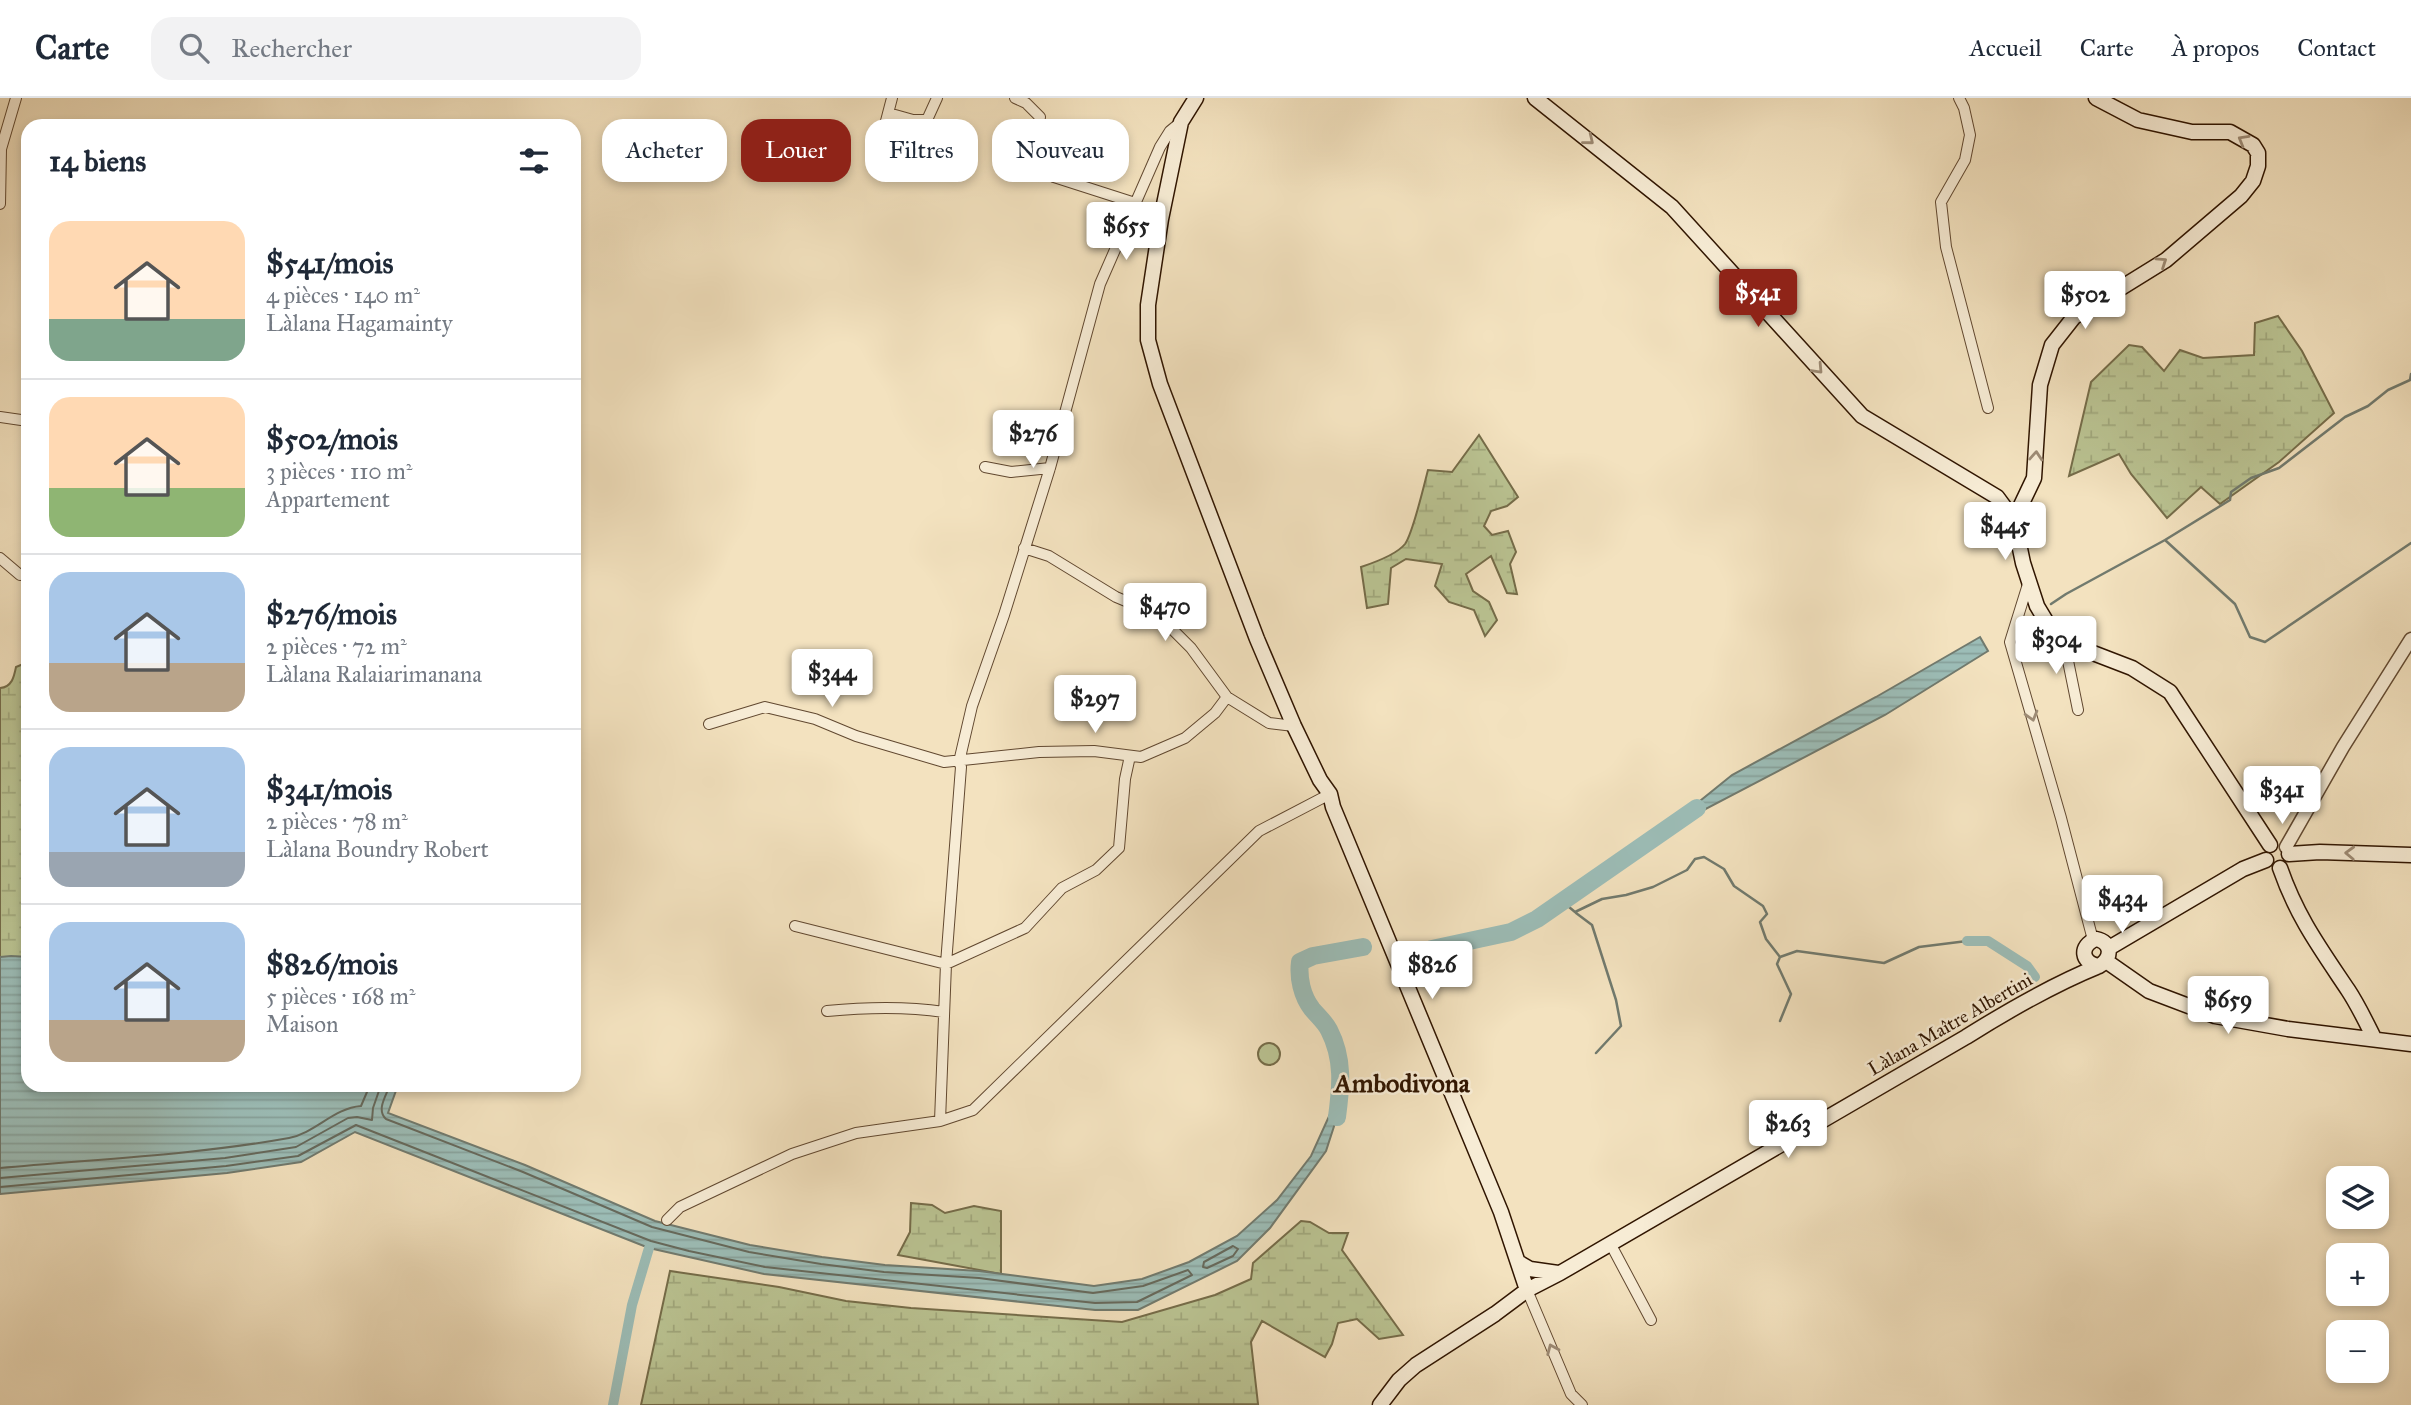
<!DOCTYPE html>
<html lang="fr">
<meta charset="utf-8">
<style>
body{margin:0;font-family:"IM FELL Great Primer",serif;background:#f2f2f3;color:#1f2937;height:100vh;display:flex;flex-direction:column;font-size:26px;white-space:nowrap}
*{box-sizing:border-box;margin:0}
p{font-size:23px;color:#747a83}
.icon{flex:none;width:38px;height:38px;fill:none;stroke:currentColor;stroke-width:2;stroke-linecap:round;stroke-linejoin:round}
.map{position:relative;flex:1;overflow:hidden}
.drawer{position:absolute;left:21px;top:21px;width:560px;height:973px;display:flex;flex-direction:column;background:#fff;border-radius:21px;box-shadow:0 4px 10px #0003}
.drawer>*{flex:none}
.guide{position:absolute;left:602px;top:21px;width:665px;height:63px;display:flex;gap:14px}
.controls{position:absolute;left:2326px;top:1068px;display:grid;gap:14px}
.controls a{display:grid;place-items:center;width:63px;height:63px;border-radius:14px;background:#fff;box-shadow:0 4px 10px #0003;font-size:35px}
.price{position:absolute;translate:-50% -60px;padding:0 16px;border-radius:7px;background:#fff;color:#222;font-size:23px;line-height:46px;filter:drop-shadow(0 2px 4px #0008)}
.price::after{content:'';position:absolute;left:50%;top:42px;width:21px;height:16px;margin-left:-10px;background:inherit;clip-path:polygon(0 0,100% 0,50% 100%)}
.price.active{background:#8f2418;color:#fff}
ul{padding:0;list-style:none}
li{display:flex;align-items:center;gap:21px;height:175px;padding:0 28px}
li+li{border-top:2px solid #e0e1e3}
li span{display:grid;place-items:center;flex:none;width:196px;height:140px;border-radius:21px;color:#555}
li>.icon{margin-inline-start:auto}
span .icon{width:84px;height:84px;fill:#fffc;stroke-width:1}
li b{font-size:30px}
h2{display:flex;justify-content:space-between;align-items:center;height:84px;padding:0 28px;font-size:30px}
.pill{padding:0 24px;border-radius:21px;background:#fff;box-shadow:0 4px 10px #0003;font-size:24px;line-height:63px}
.pill.active{background:#8f2418;color:#fff}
header{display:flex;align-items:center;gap:42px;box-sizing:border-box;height:98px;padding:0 35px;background:#fff;border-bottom:2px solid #e0e1e3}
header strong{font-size:33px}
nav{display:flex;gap:38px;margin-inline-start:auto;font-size:24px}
.search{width:490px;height:63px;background:#f2f2f3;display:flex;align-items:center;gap:18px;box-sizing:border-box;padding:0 24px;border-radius:21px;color:#747a83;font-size:26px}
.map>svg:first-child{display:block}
</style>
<header>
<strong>Carte</strong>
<div class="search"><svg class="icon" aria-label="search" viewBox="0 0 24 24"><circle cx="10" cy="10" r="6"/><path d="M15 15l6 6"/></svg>Rechercher</div>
<nav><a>Accueil</a><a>Carte</a><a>À propos</a><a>Contact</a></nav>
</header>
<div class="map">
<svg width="2411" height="1307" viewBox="0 0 2411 1307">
<defs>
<pattern id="wetland-marsh" width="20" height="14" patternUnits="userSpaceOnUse" patternTransform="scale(1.75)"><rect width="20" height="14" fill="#bac392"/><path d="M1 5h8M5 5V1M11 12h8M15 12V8" fill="none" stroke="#a0a77c"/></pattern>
<pattern id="water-rules" width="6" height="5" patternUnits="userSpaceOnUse" patternTransform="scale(1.75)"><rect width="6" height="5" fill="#9cbdb7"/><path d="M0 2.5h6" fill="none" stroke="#87a29c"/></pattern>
</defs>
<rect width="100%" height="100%" fill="#f3e2bf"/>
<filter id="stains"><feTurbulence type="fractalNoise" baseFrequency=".00286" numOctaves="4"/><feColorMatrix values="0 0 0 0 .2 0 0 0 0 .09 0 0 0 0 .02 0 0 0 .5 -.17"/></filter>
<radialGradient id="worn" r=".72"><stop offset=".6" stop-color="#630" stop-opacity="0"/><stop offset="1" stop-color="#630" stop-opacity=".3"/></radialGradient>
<!-- wetland -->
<path fill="url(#wetland-marsh)" stroke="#756c49" stroke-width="2" d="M2278,218L2302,253L2334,315L2279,364L2220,406L2201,389L2167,420L2131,376L2119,356L2069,378L2091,284L2129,247L2142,249L2164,273L2180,252L2203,260L2254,257L2255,225Z
M1479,337L1518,399L1507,408L1491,413L1484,428L1492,437L1508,433L1516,454L1510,466L1517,496L1507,495L1491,458L1466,476L1473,493L1489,504L1497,522L1485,538L1474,512L1449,504L1435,488L1442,466L1406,461L1391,470L1388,506L1367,510L1361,469C1373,465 1397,456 1405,446C1413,435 1424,387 1428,372L1452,374Z
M28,564V859H0V590C12,589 14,579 16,569Z
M911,1105L932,1107L945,1115L974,1108L1001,1113V1176L898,1157L910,1134Z
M1301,1123L1310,1124L1329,1135H1348L1342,1152L1403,1237L1379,1241L1357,1221L1338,1225L1332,1246L1325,1259L1262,1223L1251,1244L1258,1306L641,1307L670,1173L779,1189L846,1203L911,1210L1122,1224L1215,1197L1251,1181L1253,1165Z"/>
<!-- garden -->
<path fill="#bac392" stroke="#756c49" stroke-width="2" d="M1258 956a11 11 0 1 1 22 0a11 11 0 1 1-22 0Z"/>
<!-- water -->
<path fill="url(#water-rules)" stroke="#717a6e" stroke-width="2" d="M1980,539L1988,553L1885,617L1700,714L1695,707L1732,677L1876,599Z
M11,858L28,859V987H398L388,1015L525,1067L655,1123L750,1147L822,1159L885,1167L979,1173L1094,1188L1142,1181L1189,1164L1237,1138L1277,1102L1311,1058L1330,1016L1337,1019L1326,1053L1270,1130L1237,1163L1138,1212H1095L764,1176L649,1150L355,1034L301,1064L227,1075L0,1096V859Z"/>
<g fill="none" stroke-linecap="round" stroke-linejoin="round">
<!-- shore -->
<path stroke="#66695c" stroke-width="2" d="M0,1070C96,1061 194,1057 289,1040C315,1035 334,1010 361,1008L370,987
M0,1080L225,1060L296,1049L348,1020L357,1019L372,1022L373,1010L381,987
M0,1089L226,1068L298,1058L356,1027L651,1143L689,1153L765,1169L1095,1205L1137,1204L1192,1177L1188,1172L1143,1188L1093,1195L979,1180L884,1174L821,1166L749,1154L652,1129L523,1074L386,1021C376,1012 386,998 390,987
M1233,1148L1238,1151L1233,1158L1207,1170L1203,1169L1204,1164Z"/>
<!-- stream -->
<path stroke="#717a6e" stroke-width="2.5" d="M2165,442L2230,402L2231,394L2251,380L2279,370L2345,319L2368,308L2388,292L2410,282L2411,276
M2051,506L2066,496L2165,442L2235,506L2250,539L2265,544L2411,445
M1563,804L1575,814L1602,801L1626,797L1653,789L1687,772L1695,761L1704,759L1724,771L1734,788L1763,808L1767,816L1760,824L1766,841L1780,859L1777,866L1791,896L1780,923
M1576,815L1592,827L1616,902L1621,928L1596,955
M1780,859L1797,853L1884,865L1919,849L1967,843"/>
<!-- canal -->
<path stroke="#9cbdb7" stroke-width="10" d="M1967,843H1988L2027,868L2035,879
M613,1307L632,1207L649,1150"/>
<!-- river -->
<path stroke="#9cbdb7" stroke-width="18" d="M1409,859L1432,851L1511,834L1537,821L1697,710
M1337,1019C1341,989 1344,961 1329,932C1325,924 1318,918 1312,911C1302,898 1298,880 1300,864L1313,858L1363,849"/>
<defs>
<path id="minor" d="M1015,0L1026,5L1040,19L1036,38L1026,59L1054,79L1135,105
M1959,0L1964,10L1970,37L1965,62L1941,104L1946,149L1988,310
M888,15L913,22H927L937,0
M873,52L886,23L892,0
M0,106L1,51L16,0
M0,319L28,323
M985,369L1011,374L1050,370
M1024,450L1049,458L1116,499L1147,512L1164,523L1191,550L1227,599L1269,625L1294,628
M0,460L20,477
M2029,483L2010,544L2061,720L2093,842
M2067,545L2066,553L2078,612
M709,626L765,609L815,621L856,638L944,664L1039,654L1094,653L1141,659L1185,640L1215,615L1227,599
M795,828L946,866L1025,830L1062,790L1096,772L1119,750L1125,681L1130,658
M827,913C867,909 905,908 944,914
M940,1023L946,866L961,669L959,664L972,608L1004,517L1050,370L1100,186L1160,49L1170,33L1181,24
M667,1122L680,1109L792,1056L856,1035L940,1023L973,1012L1259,733L1330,696
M1610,1145L1651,1222
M1527,1192L1571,1296L1582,1307"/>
<path id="tertiary" d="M2286,749L2343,649L2411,541"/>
<path id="secondary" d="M1196,0L1181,24L1161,121L1148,207V242L1160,286L1257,541L1294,628L1320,682L1330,696L1333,709L1501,1114L1527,1192
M1535,0L1672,109L1862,318L1997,399L2014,422L2023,465L2037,508L2052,533L2067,545L2132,570L2170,594L2270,747
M2014,422L2034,380L2040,287L2052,247L2074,219L2166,162L2241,98L2253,83L2258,68V55L2253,47L2230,34H2192L2138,22L2096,0
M2289,756L2320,754L2411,757
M2280,770C2297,819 2320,850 2348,892C2358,907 2366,924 2374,940
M2109,850L2243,771L2266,762
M2106,863L2149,893L2215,918L2288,931L2411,946
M1518,1164L1530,1171L1558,1175
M1380,1307L1399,1282L1416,1267L1495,1216L1527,1192L1560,1175L1966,939C2009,912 2052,887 2099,868C2113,860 2112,844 2096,841C2079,848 2081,865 2099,868"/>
</defs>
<!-- minor casing -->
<use href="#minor" stroke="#614830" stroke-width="12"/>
<!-- tertiary casing -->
<use href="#tertiary" stroke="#614830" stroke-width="15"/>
<!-- secondary casing -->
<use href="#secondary" stroke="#301500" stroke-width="17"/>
<!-- minor -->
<use href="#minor" stroke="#f7ecd5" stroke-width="10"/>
<!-- tertiary -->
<use href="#tertiary" stroke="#f7ecd5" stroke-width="12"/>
<!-- secondary -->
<use href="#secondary" stroke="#f7ecd5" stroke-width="14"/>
</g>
<!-- one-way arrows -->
<defs><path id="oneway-chevron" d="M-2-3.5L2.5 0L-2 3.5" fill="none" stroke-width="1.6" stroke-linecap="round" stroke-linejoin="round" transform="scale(1.75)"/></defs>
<g stroke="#9d8b75">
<use href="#oneway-chevron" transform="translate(1589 42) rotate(39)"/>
<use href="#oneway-chevron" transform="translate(2243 42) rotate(-150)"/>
<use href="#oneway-chevron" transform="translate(2162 164) rotate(-34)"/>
<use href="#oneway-chevron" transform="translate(1818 271) rotate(47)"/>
<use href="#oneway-chevron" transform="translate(2036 358) rotate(-86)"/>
<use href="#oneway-chevron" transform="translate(2032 618) rotate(74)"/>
<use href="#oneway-chevron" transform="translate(2350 755) rotate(-178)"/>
<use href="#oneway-chevron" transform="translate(1552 1251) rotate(-113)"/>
</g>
<g text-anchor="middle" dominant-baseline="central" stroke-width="5" stroke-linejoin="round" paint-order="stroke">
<!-- street labels -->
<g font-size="19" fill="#301500" stroke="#f7ecd5">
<text transform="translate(1950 926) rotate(-30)">Làlana Maître Albertini</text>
</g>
<!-- district labels -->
<g font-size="26" font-weight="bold" fill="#301500" stroke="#f7ecd5">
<text x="1402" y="985">Ambodivona</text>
</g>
</g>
<rect width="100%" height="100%" filter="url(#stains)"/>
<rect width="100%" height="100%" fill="url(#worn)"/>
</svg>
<div class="controls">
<a><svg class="icon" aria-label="layers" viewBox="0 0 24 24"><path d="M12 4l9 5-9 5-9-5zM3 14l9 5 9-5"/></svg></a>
<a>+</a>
<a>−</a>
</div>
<b class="price" style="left:1126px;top:164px">$655</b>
<b class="price active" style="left:1758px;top:231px">$541</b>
<b class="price" style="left:2085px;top:233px">$502</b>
<b class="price" style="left:1033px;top:372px">$276</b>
<b class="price" style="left:2005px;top:464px">$445</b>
<b class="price" style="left:1165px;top:545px">$470</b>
<b class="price" style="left:2056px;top:578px">$304</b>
<b class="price" style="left:832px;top:611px">$344</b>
<b class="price" style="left:1095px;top:637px">$297</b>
<b class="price" style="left:2282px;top:728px">$341</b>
<b class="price" style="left:2122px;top:837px">$434</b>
<b class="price" style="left:1432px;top:903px">$826</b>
<b class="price" style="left:2228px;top:938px">$659</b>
<b class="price" style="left:1788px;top:1062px">$263</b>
<div class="guide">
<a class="pill">Acheter</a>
<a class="pill active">Louer</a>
<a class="pill">Filtres</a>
<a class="pill">Nouveau</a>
</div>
<section class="drawer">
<h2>14 biens<svg class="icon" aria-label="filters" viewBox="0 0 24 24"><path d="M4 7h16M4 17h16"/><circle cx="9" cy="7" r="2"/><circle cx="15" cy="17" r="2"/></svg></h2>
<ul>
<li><span style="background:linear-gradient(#ffd9b3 70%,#7fa58c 0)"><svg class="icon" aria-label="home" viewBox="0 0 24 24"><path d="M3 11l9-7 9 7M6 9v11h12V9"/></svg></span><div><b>$541/mois</b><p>4 pièces · 140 m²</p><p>Làlana Hagamainty</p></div></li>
<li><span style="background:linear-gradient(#ffd9b3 65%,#8fb573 0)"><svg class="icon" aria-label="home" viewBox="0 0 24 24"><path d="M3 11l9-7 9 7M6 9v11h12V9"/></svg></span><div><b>$502/mois</b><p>3 pièces · 110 m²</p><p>Appartement</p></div></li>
<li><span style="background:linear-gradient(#a9c7e8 65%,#b9a48a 0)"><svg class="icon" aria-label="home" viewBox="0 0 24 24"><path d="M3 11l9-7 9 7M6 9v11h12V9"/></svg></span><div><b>$276/mois</b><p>2 pièces · 72 m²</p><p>Làlana Ralaiarimanana</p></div></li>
<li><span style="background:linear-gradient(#a9c7e8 75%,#9aa5b1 0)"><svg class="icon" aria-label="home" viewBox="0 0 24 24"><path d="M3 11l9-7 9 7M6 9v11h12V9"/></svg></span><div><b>$341/mois</b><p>2 pièces · 78 m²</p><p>Làlana Boundry Robert</p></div></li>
<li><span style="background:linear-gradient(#a9c7e8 70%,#b9a48a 0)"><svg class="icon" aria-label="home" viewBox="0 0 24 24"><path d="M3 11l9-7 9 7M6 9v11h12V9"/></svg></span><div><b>$826/mois</b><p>5 pièces · 168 m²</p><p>Maison</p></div></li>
</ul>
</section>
</div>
